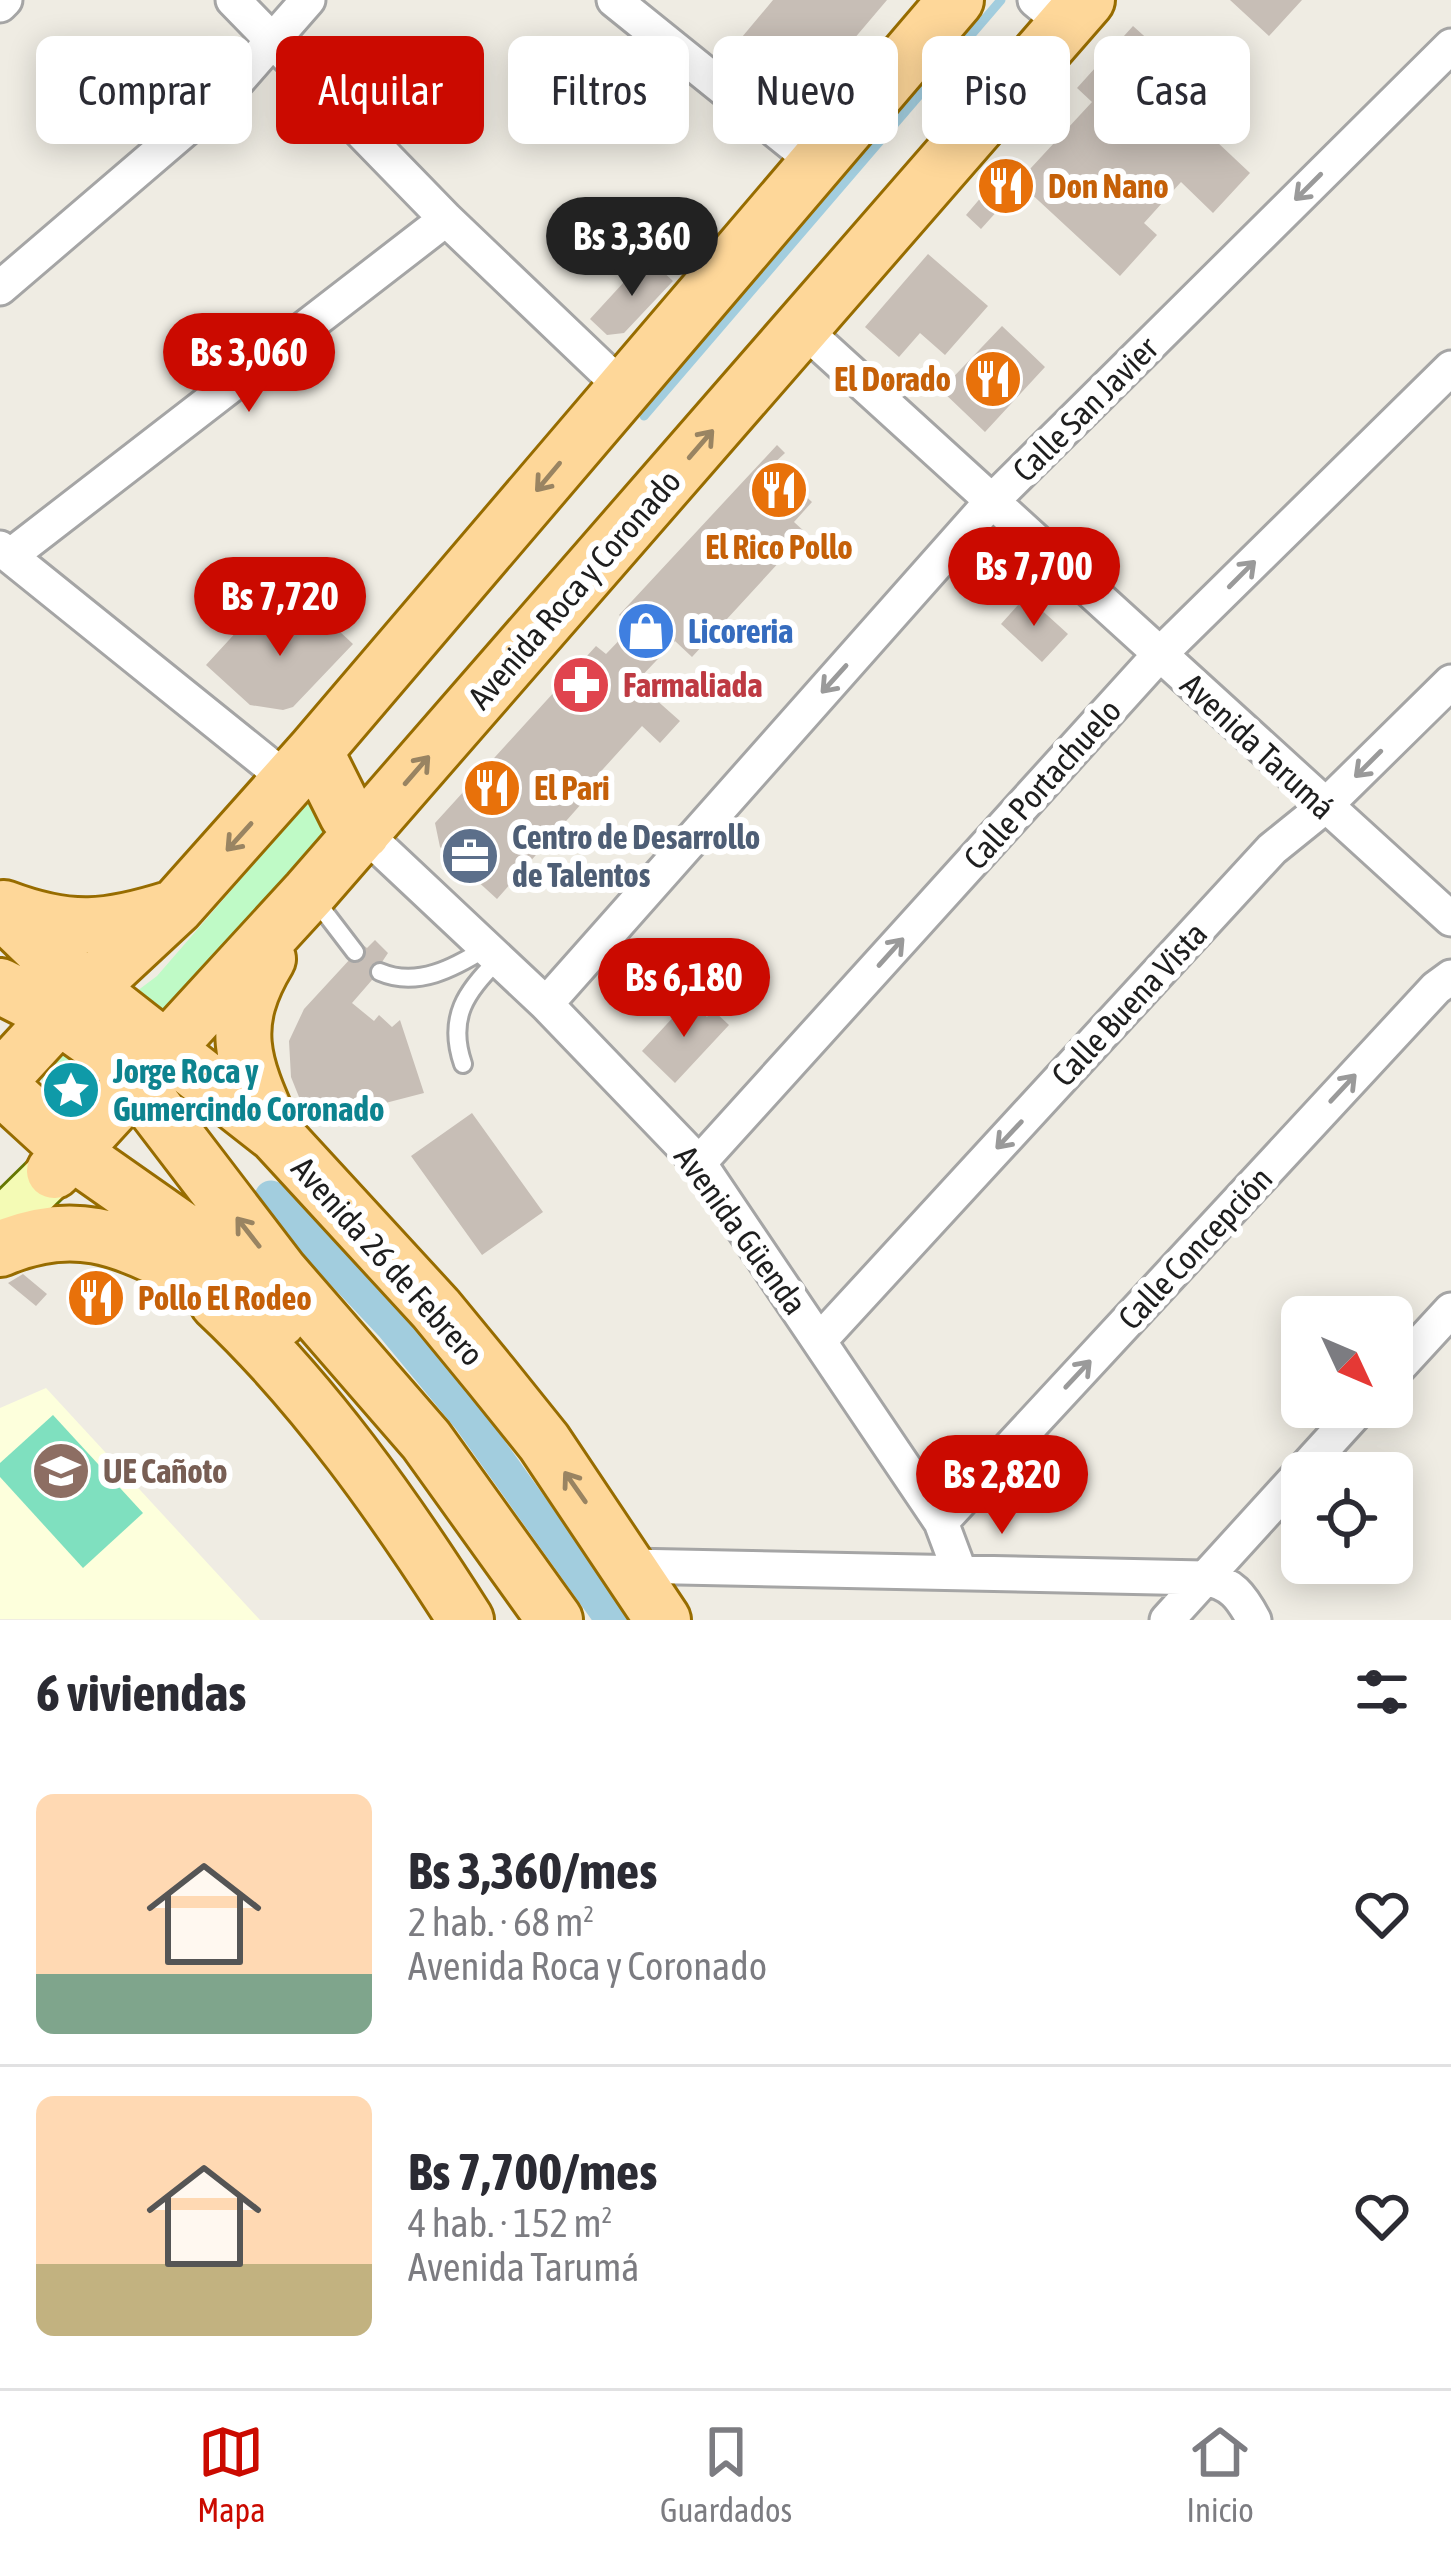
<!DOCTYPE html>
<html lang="es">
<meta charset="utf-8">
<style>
body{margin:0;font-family:"Asap Condensed",sans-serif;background:#f2f2f3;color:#2b2b33;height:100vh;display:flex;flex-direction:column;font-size:45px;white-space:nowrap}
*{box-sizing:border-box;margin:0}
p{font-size:39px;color:#7c7c81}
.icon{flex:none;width:66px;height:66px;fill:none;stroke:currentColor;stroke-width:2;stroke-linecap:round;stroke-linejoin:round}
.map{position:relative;height:1620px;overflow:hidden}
.details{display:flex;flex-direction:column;background:#fff;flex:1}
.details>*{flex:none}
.hud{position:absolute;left:36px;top:36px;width:1380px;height:108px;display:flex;gap:24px}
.needle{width:78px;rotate:134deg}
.buttons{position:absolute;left:1281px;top:1296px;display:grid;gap:24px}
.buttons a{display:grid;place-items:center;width:132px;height:132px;border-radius:18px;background:#fff;box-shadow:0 6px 30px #0003;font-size:60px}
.price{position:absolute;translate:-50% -102px;padding:0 27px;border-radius:42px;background:#cb0a00;color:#fff;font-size:39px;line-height:78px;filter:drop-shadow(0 3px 6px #0008)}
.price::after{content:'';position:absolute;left:50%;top:72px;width:36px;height:27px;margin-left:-18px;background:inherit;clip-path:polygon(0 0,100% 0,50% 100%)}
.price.selected{background:#222;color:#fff}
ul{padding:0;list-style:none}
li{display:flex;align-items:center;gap:36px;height:300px;padding:0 36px}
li+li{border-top:3px solid #e1e1e2}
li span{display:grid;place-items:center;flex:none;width:336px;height:240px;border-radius:18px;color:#555}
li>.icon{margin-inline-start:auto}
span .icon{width:144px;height:144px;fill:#fffc;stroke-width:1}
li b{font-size:51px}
h2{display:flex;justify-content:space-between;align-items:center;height:144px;padding:0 36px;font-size:51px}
.tag{padding:0 42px;border-radius:18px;background:#fff;box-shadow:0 6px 30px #0003;font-size:42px;line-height:108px}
.tag.selected{background:#cb0a00;color:#fff}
.tabs{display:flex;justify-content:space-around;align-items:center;height:168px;border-top:3px solid #e1e1e2;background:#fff;font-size:33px;color:#7c7c81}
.tabs a{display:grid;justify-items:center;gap:6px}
.tabs .selected{color:#cb0a00}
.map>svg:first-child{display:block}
</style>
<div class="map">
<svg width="1451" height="1620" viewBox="0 0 1451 1620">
<rect width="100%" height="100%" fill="#efece3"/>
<!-- education -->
<path fill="#fdffdc" d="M46,1388L260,1620L0,1619V1408Z"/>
<!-- park -->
<path fill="#bffac6" d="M319,789L342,828L173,1026L163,1010L133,994L157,976Z
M67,1045L114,1072L71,1117C33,1086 33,1080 67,1045Z"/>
<!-- pitch -->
<path fill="#7fe0bf" d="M53,1415L143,1513L83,1568L0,1477V1463Z"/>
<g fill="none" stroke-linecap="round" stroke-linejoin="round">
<!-- stream -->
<path stroke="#a2cdde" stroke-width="9" d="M644,416L1001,0"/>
<!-- canal -->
<path stroke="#a2cdde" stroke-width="33" d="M271,1197L392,1326L469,1419L612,1620"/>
</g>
<!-- building -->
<path fill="#c7beb6" d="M773,0H887L803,99L737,43Z
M1230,0H1302L1269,36Z
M1133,26L1219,103L1199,125L1250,173L1213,213L1181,182L1144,223L1157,235L1120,276L1026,189L1033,181L1030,169L1092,102L1077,88Z
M1006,171L1021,186L1007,201L991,187Z
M983,195L999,209L981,229L966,215Z
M928,254L988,306L945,355L920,333L899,357L865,327Z
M647,257L673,281L624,333L607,335L590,319Z
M1002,326L1045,367L985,432L941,390Z
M777,445L785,453L772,465L812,502L794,522L806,533L692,657L675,641L636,682L680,721L660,743L642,726L585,789L590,794L497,899L440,847L435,823L596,646L606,654L632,627L619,615Z
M1026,596L1068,634L1042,662L1001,624Z
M306,600L353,644L293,707L283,710L250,705L206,665L251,616L272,636Z
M375,940L388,953L382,962L385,965L352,1003L374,1021L379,1015L392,1027L400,1020L424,1093L370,1107L357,1097L345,1106L335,1098L319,1114L299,1097L291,1077L289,1041L304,1009L363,945L367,948Z
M689,1000L707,1017L713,1010L729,1025L675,1083L642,1051Z
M472,1113L543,1212L482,1255L411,1156Z
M23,1274L47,1294L36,1306L8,1283Z"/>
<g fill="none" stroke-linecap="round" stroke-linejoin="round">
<defs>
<path id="service" d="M316,901L355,952
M380,972C417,988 454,968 486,948
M463,1064C447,1018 466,991 498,960"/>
<path id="minor" d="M233,0L446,219L623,388
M614,0L816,163
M1035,0L1065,25
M0,5L5,0
M0,288L223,97L308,0
M802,328L1451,919
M0,548L289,781
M10,556L446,219
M363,832L546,1004L699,1163L941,1522L959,1570
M546,1004L992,501L1451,46
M699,1163L1159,655L1451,368
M820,1340L1272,849L1324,807L1451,682
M1392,1374L1451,1310
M941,1522L1436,988L1451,977
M630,1566L1204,1578C1232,1583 1241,1596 1254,1620
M1167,1620L1361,1407"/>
<path id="secondary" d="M0,1224L54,1171"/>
<path id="primary" d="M315,751L347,815L363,832
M4,908C70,933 107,929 173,908
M0,909L54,961L276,1135L436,1309L491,1376L544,1442L663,1620
M268,959C228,1025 242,1062 272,1128
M0,986L59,1016L115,1056L280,1272L426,1440L555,1620
M0,1080L59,1016L176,907L315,751L956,0
M0,1086L73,1153L207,1247L279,1320
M54,1171L309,893L1087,0
M0,1249C71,1218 122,1237 186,1272
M217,1302C314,1393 395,1508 466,1620"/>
</defs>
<!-- service casing -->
<use href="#service" stroke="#a5a5a5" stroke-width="22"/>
<!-- minor casing -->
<use href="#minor" stroke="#a5a5a5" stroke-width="39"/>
<!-- secondary casing -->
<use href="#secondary" stroke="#647702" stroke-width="54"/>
<!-- primary casing -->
<use href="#primary" stroke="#976c00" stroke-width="60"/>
<!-- service -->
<use href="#service" stroke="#fff" stroke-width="16"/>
<!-- minor -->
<use href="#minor" stroke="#fff" stroke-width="33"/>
<!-- secondary -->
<use href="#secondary" stroke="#f4fbb5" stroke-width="48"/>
<!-- primary -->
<use href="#primary" stroke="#fed799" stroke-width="54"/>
</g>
<!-- one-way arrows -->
<defs><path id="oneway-shaft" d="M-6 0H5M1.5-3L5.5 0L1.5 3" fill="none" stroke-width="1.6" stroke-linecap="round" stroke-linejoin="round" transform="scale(3)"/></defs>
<g stroke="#9a9a9a">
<use href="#oneway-shaft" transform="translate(1308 187) rotate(135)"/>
<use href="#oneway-shaft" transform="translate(1242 574) rotate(-45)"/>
<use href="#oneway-shaft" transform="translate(834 679) rotate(132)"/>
<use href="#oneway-shaft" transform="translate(1368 764) rotate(135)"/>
<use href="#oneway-shaft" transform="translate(891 952) rotate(-48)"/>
<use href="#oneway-shaft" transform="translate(1343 1088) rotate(-47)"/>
<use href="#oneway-shaft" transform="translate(1009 1135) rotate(133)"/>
<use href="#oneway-shaft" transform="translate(1078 1374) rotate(-47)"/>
</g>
<g stroke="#998462">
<use href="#oneway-shaft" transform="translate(701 444) rotate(-49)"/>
<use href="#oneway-shaft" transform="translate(548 477) rotate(130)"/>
<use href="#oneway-shaft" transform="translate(417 770) rotate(-49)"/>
<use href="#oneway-shaft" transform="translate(239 837) rotate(132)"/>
<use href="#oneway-shaft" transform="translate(248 1232) rotate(-128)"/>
<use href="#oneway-shaft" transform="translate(575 1487) rotate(-125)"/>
</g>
<!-- icons -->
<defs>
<symbol id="restaurant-disc" viewBox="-11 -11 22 22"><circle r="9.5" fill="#e8710a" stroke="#fff"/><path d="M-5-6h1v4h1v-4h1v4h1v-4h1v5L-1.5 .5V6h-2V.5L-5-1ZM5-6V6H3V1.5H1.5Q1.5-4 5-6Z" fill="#fff"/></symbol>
<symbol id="shop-disc" viewBox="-11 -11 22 22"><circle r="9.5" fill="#3f7fe0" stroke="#fff"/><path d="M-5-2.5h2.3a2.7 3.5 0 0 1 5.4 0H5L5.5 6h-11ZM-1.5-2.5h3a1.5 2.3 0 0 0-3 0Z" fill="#fff"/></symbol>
<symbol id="pharmacy-disc" viewBox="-11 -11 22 22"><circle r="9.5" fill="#e0444e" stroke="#fff"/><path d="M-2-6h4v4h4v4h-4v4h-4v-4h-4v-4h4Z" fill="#fff"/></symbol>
<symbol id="office-disc" viewBox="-11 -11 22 22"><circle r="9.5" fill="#5c6f8a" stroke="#fff"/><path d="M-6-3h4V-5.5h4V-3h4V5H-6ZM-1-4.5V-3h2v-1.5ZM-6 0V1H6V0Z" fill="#fff"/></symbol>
<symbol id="sight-disc" viewBox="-11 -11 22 22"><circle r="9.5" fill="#0f9aa8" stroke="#fff"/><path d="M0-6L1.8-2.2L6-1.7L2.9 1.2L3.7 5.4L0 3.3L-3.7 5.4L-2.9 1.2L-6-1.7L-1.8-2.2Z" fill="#fff"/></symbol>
<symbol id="school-disc" viewBox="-11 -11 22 22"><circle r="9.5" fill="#8d6e63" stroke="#fff"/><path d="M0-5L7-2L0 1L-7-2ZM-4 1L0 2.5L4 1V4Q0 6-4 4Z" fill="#fff"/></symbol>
</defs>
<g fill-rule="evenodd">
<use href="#restaurant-disc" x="973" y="153" width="66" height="66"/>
<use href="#restaurant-disc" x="960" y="346" width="66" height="66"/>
<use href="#restaurant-disc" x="746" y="457" width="66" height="66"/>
<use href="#shop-disc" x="613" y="598" width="66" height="66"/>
<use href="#pharmacy-disc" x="548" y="652" width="66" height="66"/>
<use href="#restaurant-disc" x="459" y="755" width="66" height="66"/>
<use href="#office-disc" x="437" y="823" width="66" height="66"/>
<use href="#sight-disc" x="38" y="1057" width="66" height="66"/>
<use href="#restaurant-disc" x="63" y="1265" width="66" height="66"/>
<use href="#school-disc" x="28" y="1438" width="66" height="66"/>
</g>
<g text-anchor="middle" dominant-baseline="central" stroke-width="12" stroke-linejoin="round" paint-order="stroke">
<!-- food labels -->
<g font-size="33" font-weight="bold" fill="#c56008" stroke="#fff" text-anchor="start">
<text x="1048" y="186">Don Nano</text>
<text x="951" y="379" text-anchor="end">El Dorado</text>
<text x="779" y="547" text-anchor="middle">El Rico Pollo</text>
<text x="534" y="788">El Pari</text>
<text x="138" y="1298">Pollo El Rodeo</text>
</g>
<!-- street labels -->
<g font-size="33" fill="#1e1e1e" stroke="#fff">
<text transform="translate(1085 409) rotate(-45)">Calle San Javier</text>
<text transform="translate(574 589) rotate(-49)">Avenida Roca y Coronado</text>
<text transform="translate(1258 746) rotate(43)">Avenida Tarumá</text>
<text transform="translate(1042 784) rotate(-48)">Calle Portachuelo</text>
<text transform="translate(1129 1004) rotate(-47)">Calle Buena Vista</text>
<text transform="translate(741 1230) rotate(54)">Avenida Güenda</text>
<text transform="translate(1195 1248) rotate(-47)">Calle Concepción</text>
<text transform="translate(388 1261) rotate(48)">Avenida 26 de Febrero</text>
</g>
<!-- shop labels -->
<g font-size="33" font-weight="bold" fill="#366cbe" stroke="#fff" text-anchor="start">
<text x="688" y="631">Licoreria</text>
</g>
<!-- health labels -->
<g font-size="33" font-weight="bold" fill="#be3a42" stroke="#fff" text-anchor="start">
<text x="623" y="685">Farmaliada</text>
</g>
<!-- service labels -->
<g font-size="33" font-weight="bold" fill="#4e5e75" stroke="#fff" text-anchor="start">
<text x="512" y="837">Centro de Desarrollo<tspan x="512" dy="38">de Talentos</tspan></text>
</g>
<!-- culture labels -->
<g font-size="33" font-weight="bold" fill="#0d838f" stroke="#fff" text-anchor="start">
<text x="113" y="1071">Jorge Roca y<tspan x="113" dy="38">Gumercindo Coronado</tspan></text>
</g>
<!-- education labels -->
<g font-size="33" font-weight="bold" fill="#785e54" stroke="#fff" text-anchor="start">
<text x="103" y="1471">UE Cañoto</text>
</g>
</g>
</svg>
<div class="buttons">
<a><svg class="needle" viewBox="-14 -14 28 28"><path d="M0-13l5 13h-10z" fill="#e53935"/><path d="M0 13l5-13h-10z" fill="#7c7c81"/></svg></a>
<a><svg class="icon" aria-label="locate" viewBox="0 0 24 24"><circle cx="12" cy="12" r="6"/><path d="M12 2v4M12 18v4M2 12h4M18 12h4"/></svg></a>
</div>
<b class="price selected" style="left:632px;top:299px">Bs 3,360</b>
<b class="price" style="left:249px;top:415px">Bs 3,060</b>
<b class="price" style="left:1034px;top:629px">Bs 7,700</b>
<b class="price" style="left:280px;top:659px">Bs 7,720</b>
<b class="price" style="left:684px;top:1040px">Bs 6,180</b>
<b class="price" style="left:1002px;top:1537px">Bs 2,820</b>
<div class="hud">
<a class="tag">Comprar</a>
<a class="tag selected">Alquilar</a>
<a class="tag">Filtros</a>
<a class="tag">Nuevo</a>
<a class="tag">Piso</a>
<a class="tag">Casa</a>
</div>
</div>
<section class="details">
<h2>6 viviendas<svg class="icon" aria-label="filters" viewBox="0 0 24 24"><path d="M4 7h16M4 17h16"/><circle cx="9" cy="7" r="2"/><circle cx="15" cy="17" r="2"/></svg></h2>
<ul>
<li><span style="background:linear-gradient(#ffd9b3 75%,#7fa58c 0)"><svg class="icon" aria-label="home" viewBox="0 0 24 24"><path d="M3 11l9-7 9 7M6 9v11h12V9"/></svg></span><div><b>Bs 3,360/mes</b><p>2 hab. · 68 m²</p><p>Avenida Roca y Coronado</p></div><svg class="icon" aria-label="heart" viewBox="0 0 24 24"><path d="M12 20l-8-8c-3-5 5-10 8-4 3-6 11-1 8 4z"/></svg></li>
<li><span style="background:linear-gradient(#ffd9b3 70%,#c2b280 0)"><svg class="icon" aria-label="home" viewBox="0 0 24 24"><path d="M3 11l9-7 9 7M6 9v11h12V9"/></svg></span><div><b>Bs 7,700/mes</b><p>4 hab. · 152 m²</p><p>Avenida Tarumá</p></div><svg class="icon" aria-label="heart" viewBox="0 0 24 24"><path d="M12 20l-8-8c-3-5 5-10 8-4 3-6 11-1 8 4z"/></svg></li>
</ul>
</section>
<nav class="tabs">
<a class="selected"><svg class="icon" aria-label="map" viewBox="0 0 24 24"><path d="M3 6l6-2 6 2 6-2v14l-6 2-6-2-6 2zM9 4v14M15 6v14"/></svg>Mapa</a>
<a><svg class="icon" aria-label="saved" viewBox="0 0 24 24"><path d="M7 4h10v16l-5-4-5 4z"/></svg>Guardados</a>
<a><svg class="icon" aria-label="home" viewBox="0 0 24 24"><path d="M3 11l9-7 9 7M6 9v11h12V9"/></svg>Inicio</a>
</nav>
